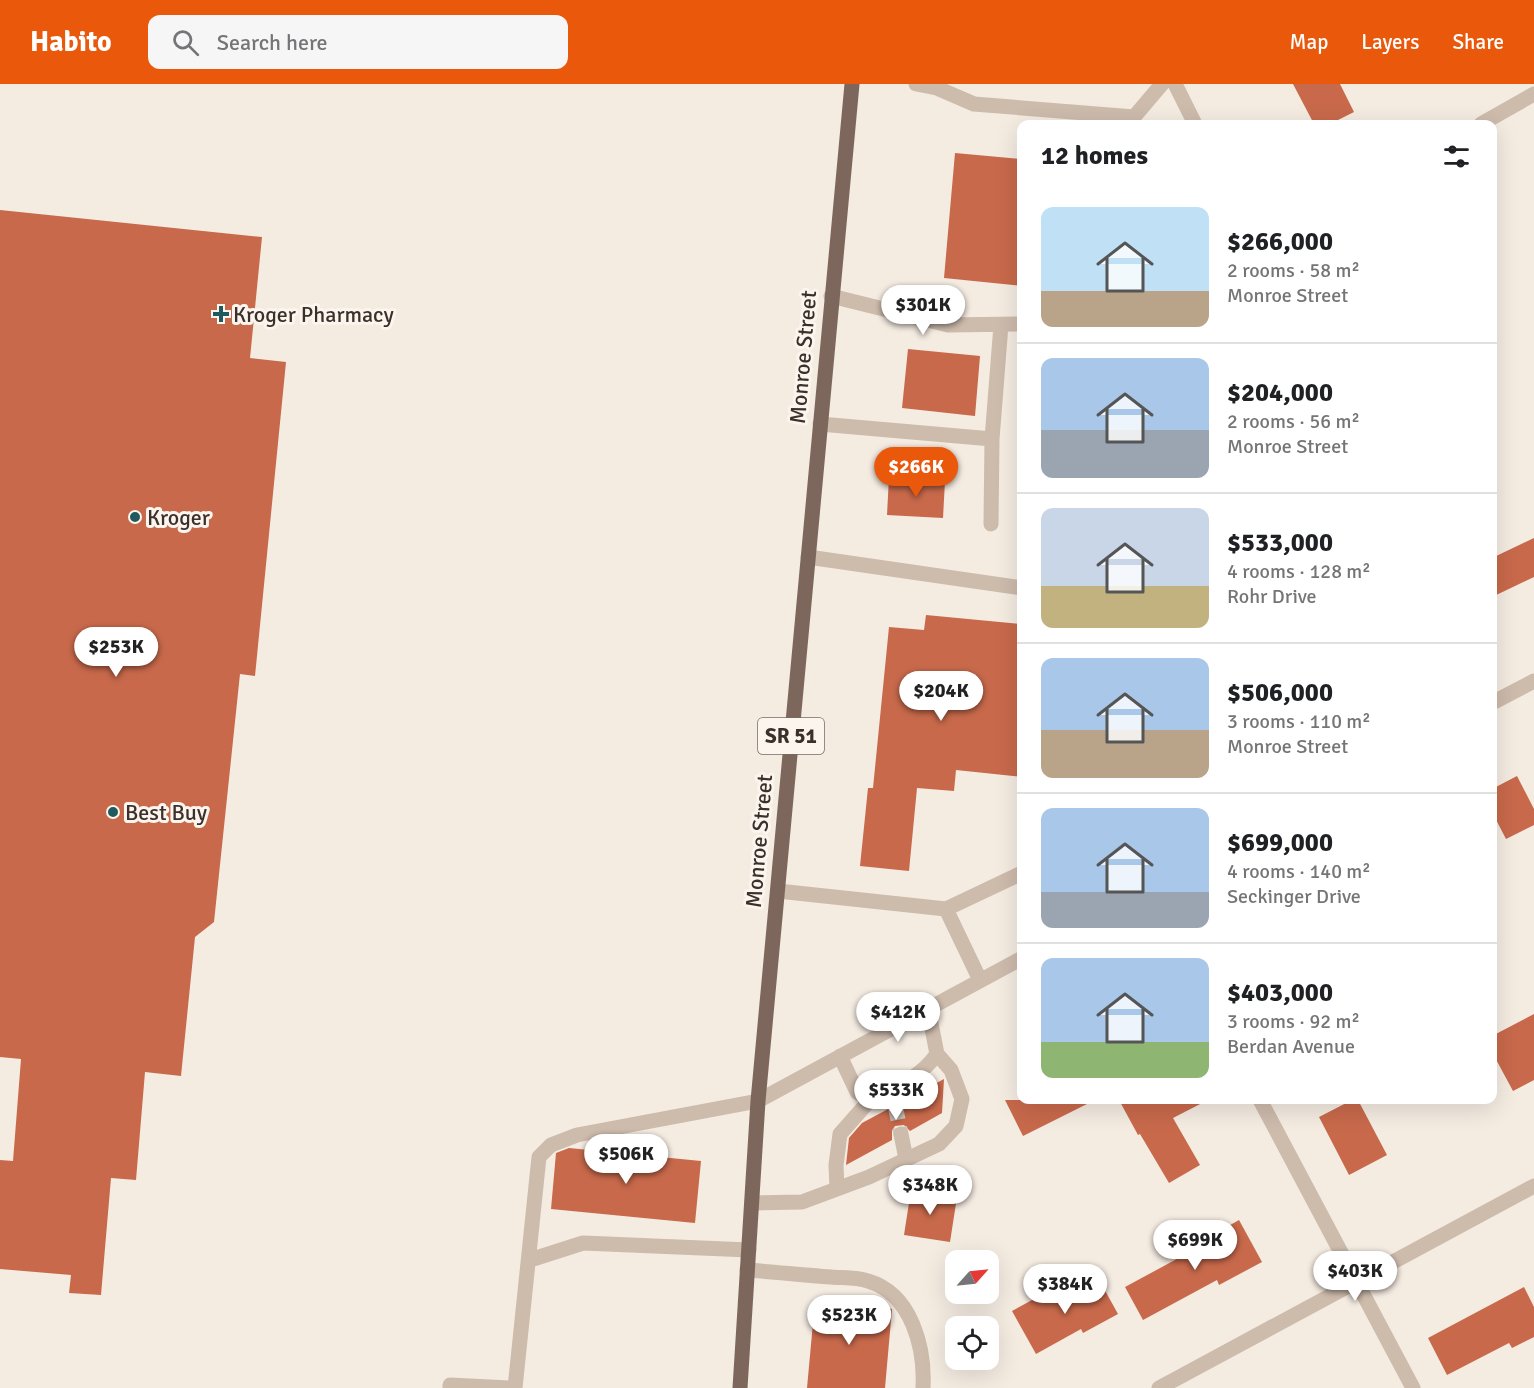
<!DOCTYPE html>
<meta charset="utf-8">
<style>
body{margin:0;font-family:Signika,sans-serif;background:#f6f6f6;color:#202124;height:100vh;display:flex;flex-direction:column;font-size:22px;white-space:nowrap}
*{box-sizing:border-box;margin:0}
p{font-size:20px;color:#757577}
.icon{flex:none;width:33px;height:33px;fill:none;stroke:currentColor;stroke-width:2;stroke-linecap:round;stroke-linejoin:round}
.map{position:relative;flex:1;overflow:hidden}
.details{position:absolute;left:1017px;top:36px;width:480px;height:984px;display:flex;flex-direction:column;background:#fff;border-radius:12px;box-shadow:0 6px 24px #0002}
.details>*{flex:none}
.needle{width:39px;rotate:63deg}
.fabs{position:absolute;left:945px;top:1166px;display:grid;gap:12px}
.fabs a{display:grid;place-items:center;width:54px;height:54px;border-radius:12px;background:#fff;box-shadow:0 6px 24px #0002;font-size:30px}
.price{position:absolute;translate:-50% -51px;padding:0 14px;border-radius:21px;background:#fff;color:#222;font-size:20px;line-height:39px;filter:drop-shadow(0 2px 3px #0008)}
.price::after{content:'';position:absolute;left:50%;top:36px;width:18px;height:14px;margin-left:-9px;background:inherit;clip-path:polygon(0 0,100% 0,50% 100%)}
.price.selected{background:#ea580c;color:#fff}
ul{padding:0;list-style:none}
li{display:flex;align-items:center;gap:18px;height:150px;padding:0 24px}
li+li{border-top:2px solid #e0e0e0}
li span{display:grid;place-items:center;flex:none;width:168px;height:120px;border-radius:12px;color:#555}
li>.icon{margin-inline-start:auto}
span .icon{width:72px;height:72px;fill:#fffc;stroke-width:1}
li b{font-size:26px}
h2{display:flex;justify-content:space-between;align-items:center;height:72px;padding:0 24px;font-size:26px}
header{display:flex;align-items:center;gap:36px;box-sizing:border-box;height:84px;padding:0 30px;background:#ea580c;color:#fff}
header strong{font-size:28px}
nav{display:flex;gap:33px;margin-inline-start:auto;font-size:21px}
.search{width:420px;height:54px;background:#f6f6f6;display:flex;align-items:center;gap:15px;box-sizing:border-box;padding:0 21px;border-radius:12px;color:#757577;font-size:22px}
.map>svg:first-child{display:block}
</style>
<header>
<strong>Habito</strong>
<div class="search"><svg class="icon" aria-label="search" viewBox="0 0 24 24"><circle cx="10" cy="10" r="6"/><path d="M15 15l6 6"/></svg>Search here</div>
<nav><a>Map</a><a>Layers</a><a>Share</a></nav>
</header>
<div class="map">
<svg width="1534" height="1304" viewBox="0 0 1534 1304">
<rect width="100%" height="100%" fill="#f4ebe1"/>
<!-- building -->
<path fill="#c8694b" d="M1293,0H1340L1354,28L1330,40H1314Z
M955,69L1022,75V202L944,194Z
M0,126L262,153L250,274L286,278L255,592L240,590L214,838L195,853L181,992L145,988L136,1096L111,1094L101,1211L69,1209L71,1191L0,1185V1076L13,1077L21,975L0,973Z
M908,265L980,272L975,332L902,324Z
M889,393L945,397L943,434L887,431Z
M1534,454V493L1492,513V474Z
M926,531L1022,540V693L956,686L954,707L917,704L909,787L860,782L868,704H873L889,543L924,546Z
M1517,692L1534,725V741L1506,755L1492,728V705Z
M1534,930V996L1513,1007L1492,968V952Z
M944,995L942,1029L910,1047L904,1041L895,1042L892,1047V1056L846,1081L849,1054L862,1039Z
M1005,1016H1095L1023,1052Z
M1119,1016H1208L1173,1034L1200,1081L1169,1099L1140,1050L1138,1051Z
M1352,1016H1358L1387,1071L1349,1091L1319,1033Z
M569,1064L701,1077L695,1139L551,1125L556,1069Z
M911,1106L957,1113L950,1158L904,1151Z
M1239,1136L1262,1178L1219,1201L1217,1196L1143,1236L1125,1203L1199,1163L1197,1160Z
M1097,1192L1118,1230L1083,1249L1081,1245L1036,1270L1012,1227L1045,1209L1051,1218Z
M1524,1203L1534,1223V1253L1512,1264L1509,1259L1447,1291L1428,1254Z
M815,1217L892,1225L885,1304H807Z"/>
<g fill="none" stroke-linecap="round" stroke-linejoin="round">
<!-- minor-tunnel -->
<path stroke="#cfc6bd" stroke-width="15" stroke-dasharray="15 8" stroke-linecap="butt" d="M895,1021L901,1050"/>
<!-- minor -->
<path stroke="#cdbbac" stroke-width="15" d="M916,0L937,4V0
M1175,0L1195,40
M937,4L974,20L1134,33
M1133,40L1134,33L1162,0
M1481,40L1534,10
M831,212L948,241L1022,240
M820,340L992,355L1001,241
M991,440L992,355
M808,473L1022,504
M1492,619L1534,597
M778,807L946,825L1022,789
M946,825L980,896
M840,972L857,1008L870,1016C896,1003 920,994 937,970L928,924
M1260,1016L1413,1304
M901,1050L906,1075
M837,1105L836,1081L840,1050L870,1016
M752,1119L802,1118L869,1093L939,1060L956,1042L962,1015L951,986L937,970
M530,1176L583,1159L749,1166
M747,1186C775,1188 803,1191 831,1193C842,1194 857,1193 868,1197C912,1210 925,1264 923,1304
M450,1304V1301L509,1304
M515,1304L539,1073L551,1061L577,1051L758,1017L1022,874
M1159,1304L1534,1102"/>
<!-- major -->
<path stroke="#7d675c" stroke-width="15" d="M740,1304L758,1017L852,0"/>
</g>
<!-- markers -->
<g fill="#1f5a5e" stroke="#fbf5ee" stroke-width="2">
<path d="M218 221h6v6h6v6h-6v6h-6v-6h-6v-6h6z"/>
<circle cx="135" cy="433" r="6"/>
<circle cx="113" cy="728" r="6"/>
</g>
<g text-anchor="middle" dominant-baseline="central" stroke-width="6" stroke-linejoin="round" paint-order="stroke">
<!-- shield labels -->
<rect fill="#fbf5ee" stroke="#756b66" stroke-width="1.5" x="758" y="634" width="66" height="36" rx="4.5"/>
<g font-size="21" font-weight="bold" fill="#3b302b">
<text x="791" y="652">SR 51</text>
</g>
<!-- poi labels -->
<g font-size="22" fill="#3b302b" stroke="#fbf5ee" text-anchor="start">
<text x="233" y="230">Kroger Pharmacy</text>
<text x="147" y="433">Kroger</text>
<text x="125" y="728">Best Buy</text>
</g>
<!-- street labels -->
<g font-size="22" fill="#3b302b" stroke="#fbf5ee">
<text transform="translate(803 273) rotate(-85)">Monroe Street</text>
<text transform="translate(759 757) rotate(-85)">Monroe Street</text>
</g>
</g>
</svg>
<div class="fabs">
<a><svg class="needle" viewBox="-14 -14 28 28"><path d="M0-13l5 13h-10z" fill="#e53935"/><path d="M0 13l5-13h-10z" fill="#757577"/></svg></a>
<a><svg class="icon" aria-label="locate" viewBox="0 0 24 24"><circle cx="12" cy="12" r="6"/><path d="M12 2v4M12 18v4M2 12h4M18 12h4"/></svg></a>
</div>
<b class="price" style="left:923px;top:252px">$301K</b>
<b class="price selected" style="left:916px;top:414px">$266K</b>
<b class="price" style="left:116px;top:594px">$253K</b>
<b class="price" style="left:941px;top:638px">$204K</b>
<b class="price" style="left:898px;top:959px">$412K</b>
<b class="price" style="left:896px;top:1037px">$533K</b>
<b class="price" style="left:626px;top:1101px">$506K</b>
<b class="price" style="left:930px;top:1132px">$348K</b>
<b class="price" style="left:1195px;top:1187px">$699K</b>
<b class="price" style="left:1355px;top:1218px">$403K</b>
<b class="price" style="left:1065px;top:1231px">$384K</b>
<b class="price" style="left:849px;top:1262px">$523K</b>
<section class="details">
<h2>12 homes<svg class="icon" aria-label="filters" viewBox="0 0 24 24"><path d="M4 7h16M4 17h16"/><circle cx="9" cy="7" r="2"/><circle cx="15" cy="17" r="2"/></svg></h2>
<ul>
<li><span style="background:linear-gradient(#bfe0f5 70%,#b9a48a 0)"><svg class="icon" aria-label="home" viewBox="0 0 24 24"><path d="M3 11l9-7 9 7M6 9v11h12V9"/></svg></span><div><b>$266,000</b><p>2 rooms · 58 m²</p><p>Monroe Street</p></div></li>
<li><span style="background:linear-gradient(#a9c7e8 60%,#9aa5b1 0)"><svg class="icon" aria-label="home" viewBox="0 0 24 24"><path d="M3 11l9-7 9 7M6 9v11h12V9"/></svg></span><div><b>$204,000</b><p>2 rooms · 56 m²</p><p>Monroe Street</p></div></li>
<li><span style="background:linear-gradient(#c9d6e8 65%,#c2b280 0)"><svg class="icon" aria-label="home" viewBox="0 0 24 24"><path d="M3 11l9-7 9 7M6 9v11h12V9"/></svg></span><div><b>$533,000</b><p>4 rooms · 128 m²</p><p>Rohr Drive</p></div></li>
<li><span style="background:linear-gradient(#a9c7e8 60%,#b9a48a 0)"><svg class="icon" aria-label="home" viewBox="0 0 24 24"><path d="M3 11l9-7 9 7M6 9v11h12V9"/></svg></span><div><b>$506,000</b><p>3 rooms · 110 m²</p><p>Monroe Street</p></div></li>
<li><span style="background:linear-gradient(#a9c7e8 70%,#9aa5b1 0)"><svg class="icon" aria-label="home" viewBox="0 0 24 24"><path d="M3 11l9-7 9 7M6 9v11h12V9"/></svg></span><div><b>$699,000</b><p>4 rooms · 140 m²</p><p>Seckinger Drive</p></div></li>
<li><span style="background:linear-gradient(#a9c7e8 70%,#8fb573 0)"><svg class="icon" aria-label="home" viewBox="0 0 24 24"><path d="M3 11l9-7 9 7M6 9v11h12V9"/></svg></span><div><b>$403,000</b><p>3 rooms · 92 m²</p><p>Berdan Avenue</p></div></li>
</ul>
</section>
</div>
